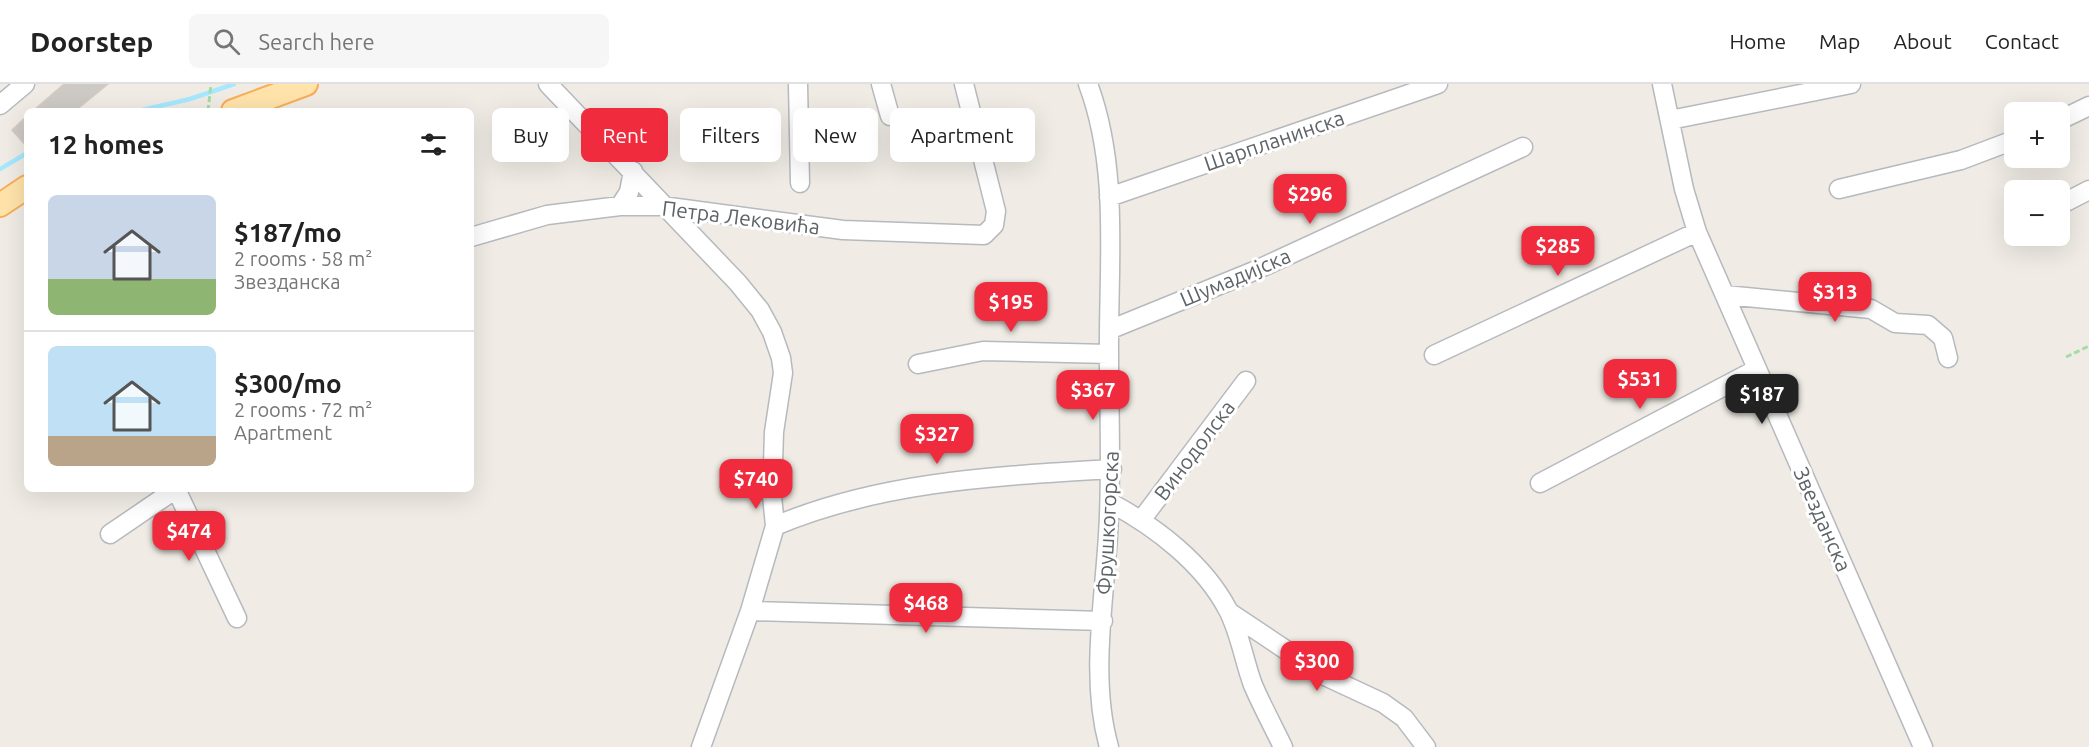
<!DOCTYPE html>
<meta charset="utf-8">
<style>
body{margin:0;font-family:Ubuntu,sans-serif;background:#f6f6f6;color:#222;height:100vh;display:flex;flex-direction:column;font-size:22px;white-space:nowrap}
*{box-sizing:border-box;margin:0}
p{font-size:20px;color:#767676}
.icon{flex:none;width:33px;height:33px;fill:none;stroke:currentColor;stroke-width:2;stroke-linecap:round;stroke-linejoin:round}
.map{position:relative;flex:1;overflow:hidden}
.drawer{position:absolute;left:24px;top:24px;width:450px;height:384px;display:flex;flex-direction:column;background:#fff;border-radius:9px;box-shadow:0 6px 24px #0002}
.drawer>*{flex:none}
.guide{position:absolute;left:492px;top:24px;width:570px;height:54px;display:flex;gap:12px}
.controls{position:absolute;left:2004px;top:18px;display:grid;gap:12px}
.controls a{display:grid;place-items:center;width:66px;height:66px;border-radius:9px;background:#fff;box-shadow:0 6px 24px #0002;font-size:30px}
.price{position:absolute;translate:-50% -51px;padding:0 14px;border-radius:12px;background:#f02b3e;color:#fff;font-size:20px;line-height:39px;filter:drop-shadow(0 2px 3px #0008)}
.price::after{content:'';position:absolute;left:50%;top:36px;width:18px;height:14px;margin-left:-9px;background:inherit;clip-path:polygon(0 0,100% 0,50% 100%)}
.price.active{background:#222;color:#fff}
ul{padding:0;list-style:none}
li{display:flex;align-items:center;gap:18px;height:150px;padding:0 24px}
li+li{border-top:2px solid #e0e0e0}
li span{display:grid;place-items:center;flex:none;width:168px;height:120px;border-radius:9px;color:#555}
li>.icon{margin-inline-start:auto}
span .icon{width:72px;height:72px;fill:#fffc;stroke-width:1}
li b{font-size:26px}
h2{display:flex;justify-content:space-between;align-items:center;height:72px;padding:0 24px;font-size:26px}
.chip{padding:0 21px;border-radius:9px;background:#fff;box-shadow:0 6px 24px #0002;font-size:21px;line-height:54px}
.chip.active{background:#f02b3e;color:#fff}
header{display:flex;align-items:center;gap:36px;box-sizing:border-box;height:84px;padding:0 30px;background:#fff;border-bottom:2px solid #e0e0e0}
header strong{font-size:28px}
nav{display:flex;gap:33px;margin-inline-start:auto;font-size:21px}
.search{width:420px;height:54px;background:#f6f6f6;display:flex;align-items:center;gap:15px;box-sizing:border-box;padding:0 21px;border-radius:9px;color:#767676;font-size:22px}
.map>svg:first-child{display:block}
</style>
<header>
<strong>Doorstep</strong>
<div class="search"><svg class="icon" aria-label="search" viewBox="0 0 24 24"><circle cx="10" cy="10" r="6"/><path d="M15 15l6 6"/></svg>Search here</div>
<nav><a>Home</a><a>Map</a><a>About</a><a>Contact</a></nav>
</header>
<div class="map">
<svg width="2089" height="663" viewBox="0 0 2089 663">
<rect width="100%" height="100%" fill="#f0ece5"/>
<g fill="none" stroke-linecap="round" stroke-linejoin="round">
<!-- stream -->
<path stroke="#a6e8ff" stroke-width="4.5" d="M138,27L190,15L234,0
M0,85L27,69"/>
</g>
<!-- building -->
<path fill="#cdc9c4" stroke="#d5ccc3" stroke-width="1.5" d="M64,0H108L75,27H33Z
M27,32V63L12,46Z"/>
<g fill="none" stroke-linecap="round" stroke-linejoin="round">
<defs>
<path id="minor" d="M548,0L738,199L760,226L772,248L781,274L783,289L774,348L772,412L775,442L750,527L701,663
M798,0L800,99
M881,0L890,32
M1088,0C1120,85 1108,181 1109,270C1109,331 1112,390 1108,451C1104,520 1090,596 1109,663
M1662,0L1684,105L1697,148L1923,663
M0,21L25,0
M1670,36L1851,0
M2060,36L2089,22
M1839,105L1961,76L2014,56
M1109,113L1438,0
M2060,121L2089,106
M620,122L629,108L633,87
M471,153L547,131L620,122H662L843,146L984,151L994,141L996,127L964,0
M1725,211L1871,225L1895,239L1928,241L1943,254L1948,274
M1109,246L1254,187L1523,63
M1434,271L1697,148
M918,280L983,267L1109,270
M1540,399L1757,285
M176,405L237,534
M1111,419C1156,443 1204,480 1228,526C1240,549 1244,577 1253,601C1262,622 1273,642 1283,663
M1142,435L1246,297
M775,442C882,397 998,392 1112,385
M110,450L176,405
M750,527L1103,537
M1229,528L1325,592L1383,619L1404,634L1426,663"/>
<path id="major" d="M233,27L306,0
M0,121L27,103"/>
</defs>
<!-- minor casing -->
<use href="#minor" stroke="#b6b9bd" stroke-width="21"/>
<!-- major casing -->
<use href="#major" stroke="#f7ae57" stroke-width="26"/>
<!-- path -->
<path stroke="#a4dba8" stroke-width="3" stroke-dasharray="6 3" stroke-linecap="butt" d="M208,27L211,0
M2066,273L2089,262"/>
<!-- minor -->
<use href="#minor" stroke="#fff" stroke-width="18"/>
<!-- major -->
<use href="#major" stroke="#ffe3ab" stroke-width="22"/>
</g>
<g text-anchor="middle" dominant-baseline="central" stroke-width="6" stroke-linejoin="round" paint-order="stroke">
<!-- street labels -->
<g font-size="21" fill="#5d6366" stroke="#fff">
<text transform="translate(1274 56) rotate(-19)">Шарпланинска</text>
<text transform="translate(741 133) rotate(7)">Петра Лековића</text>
<text transform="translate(1235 193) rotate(-23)">Шумадијска</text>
<text transform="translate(1194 366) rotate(-53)">Винодолска</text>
<text transform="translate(1823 435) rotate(66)">Звезданска</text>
<text transform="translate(1107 439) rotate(-87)">Фрушкогорска</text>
</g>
</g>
</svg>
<div class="controls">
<a>+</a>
<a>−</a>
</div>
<b class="price" style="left:1310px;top:141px">$296</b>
<b class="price" style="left:1558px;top:193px">$285</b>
<b class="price" style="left:1835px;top:239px">$313</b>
<b class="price" style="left:1011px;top:249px">$195</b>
<b class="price" style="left:1640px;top:326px">$531</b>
<b class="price" style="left:1093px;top:337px">$367</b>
<b class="price active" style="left:1762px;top:341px">$187</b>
<b class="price" style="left:937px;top:381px">$327</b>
<b class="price" style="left:756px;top:426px">$740</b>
<b class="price" style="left:189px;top:478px">$474</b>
<b class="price" style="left:926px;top:550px">$468</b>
<b class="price" style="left:1317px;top:608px">$300</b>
<div class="guide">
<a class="chip">Buy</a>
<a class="chip active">Rent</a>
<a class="chip">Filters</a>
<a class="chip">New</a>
<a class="chip">Apartment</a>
</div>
<section class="drawer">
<h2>12 homes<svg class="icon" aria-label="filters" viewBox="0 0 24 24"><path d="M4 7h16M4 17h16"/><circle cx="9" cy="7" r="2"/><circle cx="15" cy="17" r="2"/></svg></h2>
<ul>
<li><span style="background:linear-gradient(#c9d6e8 70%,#8fb573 0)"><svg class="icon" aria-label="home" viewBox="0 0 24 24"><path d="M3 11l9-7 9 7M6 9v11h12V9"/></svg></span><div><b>$187/mo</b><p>2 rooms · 58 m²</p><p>Звезданска</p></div></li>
<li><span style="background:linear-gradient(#bfe0f5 75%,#b9a48a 0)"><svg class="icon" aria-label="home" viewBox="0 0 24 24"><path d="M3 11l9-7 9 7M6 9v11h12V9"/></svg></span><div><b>$300/mo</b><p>2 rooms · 72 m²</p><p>Apartment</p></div></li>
</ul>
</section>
</div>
